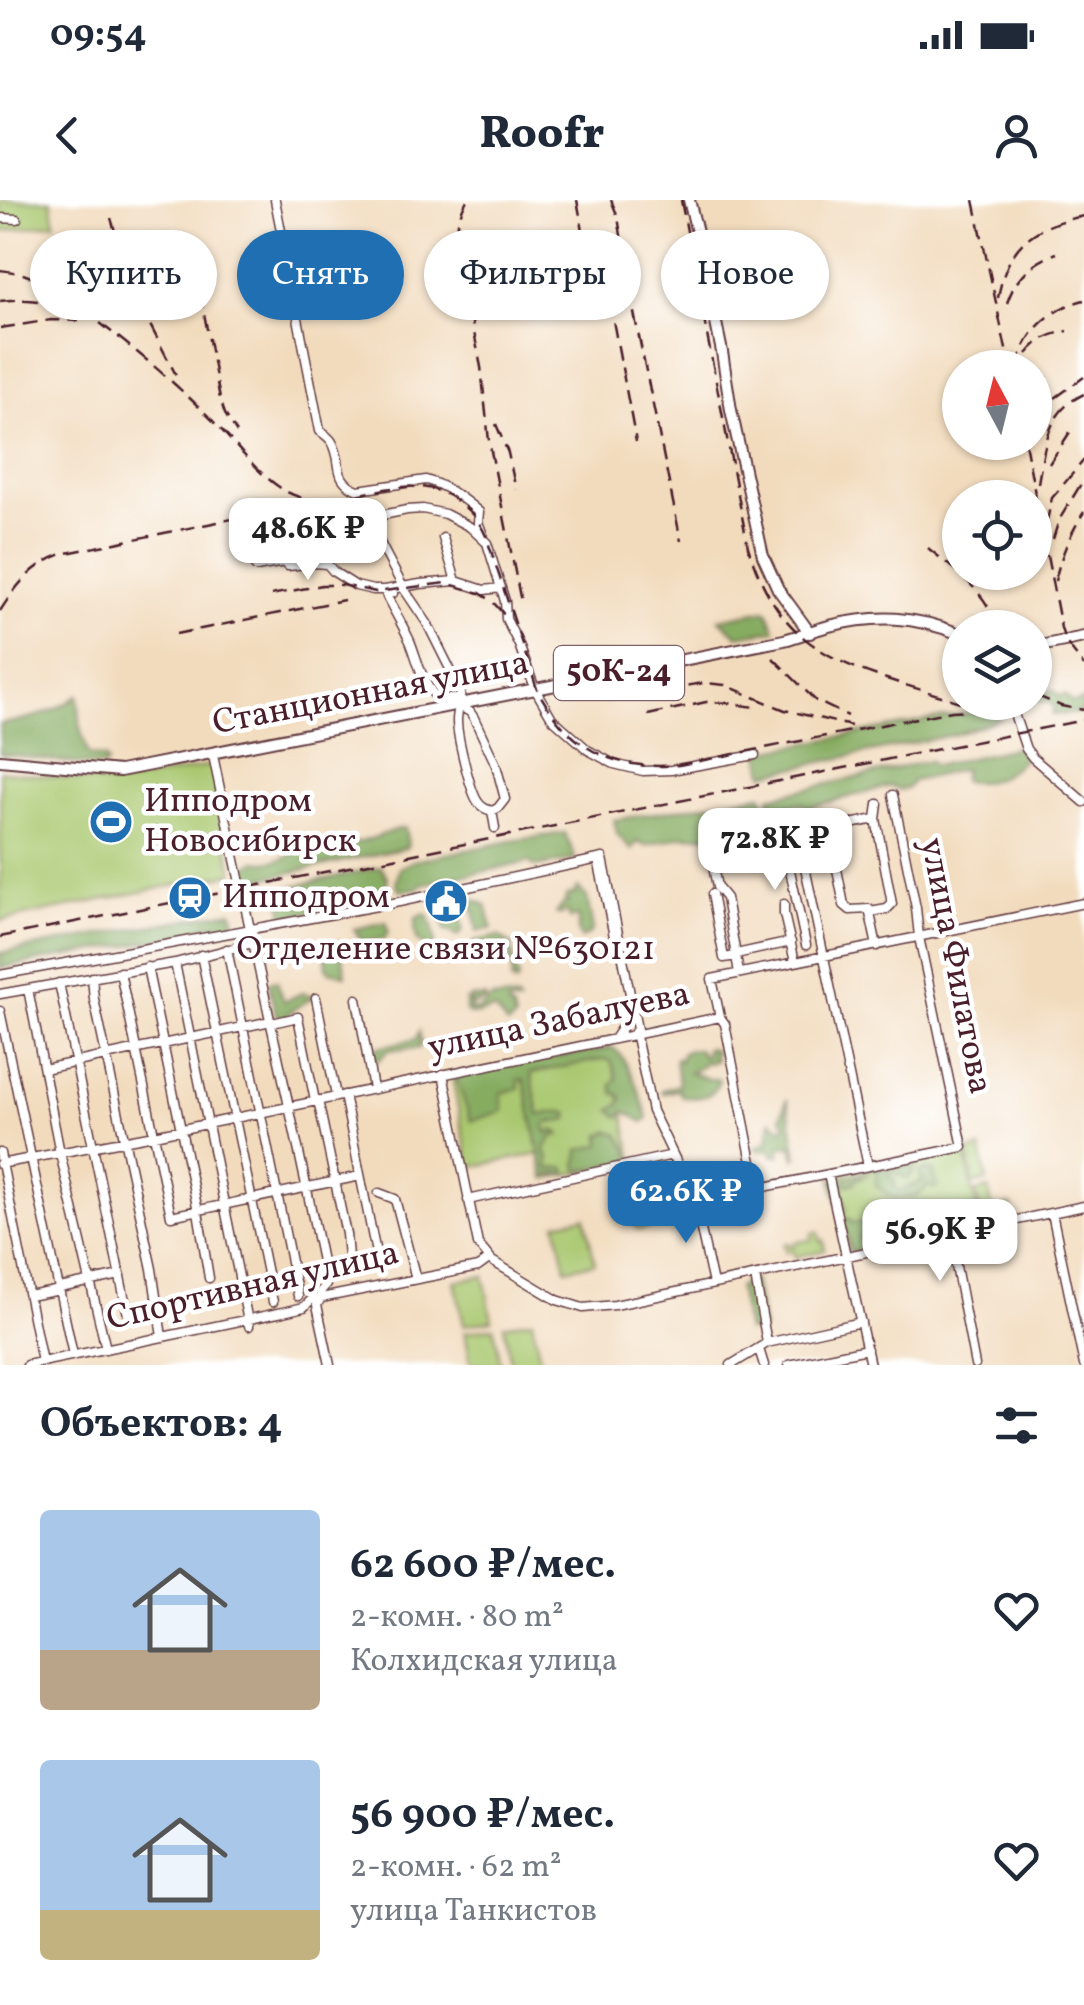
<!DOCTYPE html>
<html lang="ru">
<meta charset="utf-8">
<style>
body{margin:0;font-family:Vollkorn,serif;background:#f2f2f3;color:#1f2937;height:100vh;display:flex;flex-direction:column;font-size:38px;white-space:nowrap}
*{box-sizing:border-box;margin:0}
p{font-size:32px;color:#747a83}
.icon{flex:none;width:55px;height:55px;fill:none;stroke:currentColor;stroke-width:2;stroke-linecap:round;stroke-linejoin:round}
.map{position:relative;height:1165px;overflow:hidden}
.sheet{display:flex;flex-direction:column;background:#fff;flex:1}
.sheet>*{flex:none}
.banner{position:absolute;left:30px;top:30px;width:1025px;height:90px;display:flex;gap:20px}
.needle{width:65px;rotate:353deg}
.fabs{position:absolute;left:942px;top:150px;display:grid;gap:20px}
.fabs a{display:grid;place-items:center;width:110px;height:110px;border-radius:50%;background:#fff;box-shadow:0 2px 8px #0004;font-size:50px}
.price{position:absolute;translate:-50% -85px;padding:0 22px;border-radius:20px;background:#fff;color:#222;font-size:32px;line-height:65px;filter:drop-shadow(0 2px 5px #0008)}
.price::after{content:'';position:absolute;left:50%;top:60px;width:30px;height:22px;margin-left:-15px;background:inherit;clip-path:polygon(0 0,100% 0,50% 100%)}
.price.active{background:#1f6fb2;color:#fff}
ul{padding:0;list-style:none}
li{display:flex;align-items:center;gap:30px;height:250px;padding:0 40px}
li span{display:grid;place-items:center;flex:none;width:280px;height:200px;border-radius:10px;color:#555}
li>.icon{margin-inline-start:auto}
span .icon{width:120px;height:120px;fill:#fffc;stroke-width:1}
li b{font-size:42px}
h2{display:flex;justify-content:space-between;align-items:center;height:120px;padding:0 40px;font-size:42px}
.pill{padding:0 35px;border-radius:45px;background:#fff;box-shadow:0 2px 8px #0004;font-size:35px;line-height:90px}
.pill.active{background:#1f6fb2;color:#fff}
.status{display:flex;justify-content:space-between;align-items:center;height:70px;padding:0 50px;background:#fff;direction:ltr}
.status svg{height:28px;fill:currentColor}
header{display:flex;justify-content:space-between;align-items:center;height:130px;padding:0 40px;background:#fff;font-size:45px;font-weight:800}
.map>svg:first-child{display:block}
</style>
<div class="status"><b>09:54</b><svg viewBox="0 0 49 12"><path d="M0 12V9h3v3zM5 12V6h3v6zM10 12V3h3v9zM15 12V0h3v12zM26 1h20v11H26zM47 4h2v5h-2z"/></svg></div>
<header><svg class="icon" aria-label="back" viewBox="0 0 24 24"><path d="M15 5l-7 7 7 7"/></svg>Roofr<svg class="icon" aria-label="person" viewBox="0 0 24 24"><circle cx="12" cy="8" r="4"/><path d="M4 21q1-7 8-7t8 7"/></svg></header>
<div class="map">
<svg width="1084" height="1165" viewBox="0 0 1084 1165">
<rect width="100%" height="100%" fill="#fff"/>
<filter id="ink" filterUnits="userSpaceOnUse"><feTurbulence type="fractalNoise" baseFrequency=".01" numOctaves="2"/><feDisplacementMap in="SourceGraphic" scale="20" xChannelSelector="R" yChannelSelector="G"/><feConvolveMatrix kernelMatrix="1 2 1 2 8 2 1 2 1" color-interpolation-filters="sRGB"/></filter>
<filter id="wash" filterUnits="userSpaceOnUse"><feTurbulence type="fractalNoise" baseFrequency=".0048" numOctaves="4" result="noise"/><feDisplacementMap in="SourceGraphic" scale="40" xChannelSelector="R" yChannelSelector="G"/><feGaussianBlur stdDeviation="2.25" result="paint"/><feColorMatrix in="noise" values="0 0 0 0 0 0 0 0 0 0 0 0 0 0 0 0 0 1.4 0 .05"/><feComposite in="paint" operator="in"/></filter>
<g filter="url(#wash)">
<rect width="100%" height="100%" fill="#f2dbbd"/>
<!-- green -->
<path fill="#a9c76e" stroke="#7a734c" stroke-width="2.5" d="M0,0H51L55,23L0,32Z
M211,565L233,673L0,721V571L119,584Z
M611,847L633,962L545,979L539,954L470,967L452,877Z
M981,949L987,981L974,984L967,952Z
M964,950L980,1025L849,1054L831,976Z
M650,974L655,977L664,1022L661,1025L640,1030L635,1027L625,983L628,979Z
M989,989L993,1013L998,1012L1000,1008L1011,1005L1013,1013L982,1020L976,992Z
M585,1017L595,1063L566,1069L556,1023Z
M818,1032L820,1041L823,1040L825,1050L822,1051L795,1057L793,1050L786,1052L784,1044L790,1043L792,1046L795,1045V1042L811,1040L812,1033Z
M484,1076L492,1120L464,1125L455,1081Z
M532,1120L541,1164L511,1165L504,1125Z
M494,1127L501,1165H471L465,1132Z"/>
<!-- forest -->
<path fill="#86ac61" stroke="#686646" stroke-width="2.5" d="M767,410L775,430L738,436L719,419Z
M1053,490L1059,496L1065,495L1072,503L1084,500V512L1052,515L1054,505L1035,499V494Z
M78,495L81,531L88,554L104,558L107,562L104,567L0,554V524C27,520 57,513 78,495Z
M971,512L1002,518L957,534L764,574L760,552Z
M1019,547L1023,560C1001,579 991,585 962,581L964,569L913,581L908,588L899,590L890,586L807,608L802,603L771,609L770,597L930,561L934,566Z
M762,595L768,614L770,636L733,645L723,639L721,634L679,637L645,646L637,642L632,650L617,634L614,620Z
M405,628L408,644L406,648L251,681L247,678L248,666L256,661C274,665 290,656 305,646L320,649L323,645C339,646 358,644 373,638C386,634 390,630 405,628Z
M565,633L575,657L573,660L535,667L530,662L421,684L419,688L400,691L396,684L400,668L413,661L511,641Z
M381,667L387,677L388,693L325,706L314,712L284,717L281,699L256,700L254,695Z
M578,688L587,697L593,729L588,735L581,738L578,733V716L570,719L568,711L561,715L556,713L564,703H568L565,699L568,695H575L574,692Z
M474,700L486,705L492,728L477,732L473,708L469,705Z
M460,703L459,716L463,728L461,733L456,736L451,732L445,731L443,720L447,718L453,722L451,716L446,711Z
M232,711L236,728C216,726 211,719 192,734L0,768V753Z
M425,714L428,715C433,726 436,740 433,752L417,740L415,728L416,718Z
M386,722L388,732L384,739L362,741L354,729Z
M499,736L512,745L515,770L519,777L516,783L511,780L513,777L508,751L504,744L493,745L490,748L486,746L481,753L469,748L476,741Z
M336,741L340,742L346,775L329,771L327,768L325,751L330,748Z
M271,781H277L282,797L285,801L302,793L315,796L294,809L284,818L276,815L269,784Z
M485,797L486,800L473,805L470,803L471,810H479L492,798L517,799L519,803H509L508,806L513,810L515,819L508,825L494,810L473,815L466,812V800L470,801V798Z
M419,832L421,842L419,848L389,850L377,861L371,859L369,851C384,843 401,844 416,839Z
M613,848C629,859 642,899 648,918L643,922L624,911L619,917L611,910C617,904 623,906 621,896L614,893L612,884L617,878L611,861L604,859L531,873L539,915C549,914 559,909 569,914L568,919L547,923L545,927L548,933L554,930L560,933V935H554L545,948L546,954L549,958L548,969L565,967L567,972L544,976L524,880H518L519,888L501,893L503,911L471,921L456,878L506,866Z
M710,848L716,852L713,857L716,860L709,863L704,862L700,868L690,872L708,879H719C716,898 698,899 682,897L679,890L663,893L662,890L679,885C678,877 674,865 676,858L680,861L682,853L692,849L699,850L703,856L706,854V849Z
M787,899L797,957L795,958L792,946H780V956H774L769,949L760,951L755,948L768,941L771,920L783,929L786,924L781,917Z
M610,931L619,934L632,957V961L581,971L577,967L579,950L601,945V935Z
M909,965L916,967L908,979L894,972L888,974L896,982L894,986L899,991L923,981L919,972L925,969L933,970L937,986L934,989L928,985C922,997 904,1000 890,996C886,995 879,988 876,986V970Z
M870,973L856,980L855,983L848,985L846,983L842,986L846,1010L841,1013L834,980Z
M843,1019H849L853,1023L864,1022L865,1028L859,1040L870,1032H878L883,1037H897V1042L852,1052L845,1027L840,1022Z
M754,1080L764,1129L747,1131L738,1088L746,1082Z"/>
</g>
<g filter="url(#ink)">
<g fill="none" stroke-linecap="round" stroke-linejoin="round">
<defs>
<path id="minor" d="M275,0L320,231C324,234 330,238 332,242C344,262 331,279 358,290L426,280C445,285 464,299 479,312L478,322L483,335
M0,18L17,19
M367,318L404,389L427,423L460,489C462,500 457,510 457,521C457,536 470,591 478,602C482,608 486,609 492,611
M282,335L284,362
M443,338L456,381L484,390L501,388
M456,381L420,384L385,390H373L356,386L334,372L327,364L314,363L288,366L284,362L256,367L250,359L246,343L407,310L423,309L445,314L470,327L487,343L505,401L506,419L519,445L535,489L552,518L588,550L614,564L643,571L671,570L755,555
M393,393L387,395V397C395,412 403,426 410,441C418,460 422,486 439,499H461
M1010,502L1026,549L1033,558L1084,602
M458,505L470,512L474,518L496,565L505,599L498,608L492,611L495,628
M213,555C248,727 289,899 324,1071L326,1085L320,1092L321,1098L317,1105L330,1165
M876,619L829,628L844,705L850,710L869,709L877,746
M782,633L806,745
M798,634L868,966
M710,651L717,687L726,698L739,773
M598,659L617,751
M712,694L724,758L736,756
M784,704V714L795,762
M870,712L887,709L892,704L876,619L878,604
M227,749L298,1096
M736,754L791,742
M201,755L273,1102
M175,763L249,1126
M147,767L198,1011L209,1078
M120,772L171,1016L360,976
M0,775L399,702L603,658L637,829L636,834
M92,777L94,799L152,1069L162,1137
M59,783L128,1115
M28,789L60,953L106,1149
M0,794L175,763L253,743
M316,798L336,896
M357,799L373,889
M0,811L73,1155
M272,823L298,817L315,901
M635,832L652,911L694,998L713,1084
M614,839L630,815
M44,869L271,821
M443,874L478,1044L492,1061L557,1100L583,1108L615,1105L1084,1006
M344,895L377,1058
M318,900L346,1034L349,1068
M0,953L42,1162
M0,964L154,935L720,817
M828,974L870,1165
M757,988L725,824L720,817L712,779L1084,703
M379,993L395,999L416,1079
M694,998L705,999L963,947L919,737L916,708L893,595
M468,1000L673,955
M1052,1013L1084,1165
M950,1035L975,1165
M755,1076L767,1143
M60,1088L120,1075
M29,1096L60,1090
M759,1149L764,1165
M27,1165L283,1112L304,1107L311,1100L478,1067L489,1059
M731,1165L767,1143L861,1122
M789,1165L867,1149"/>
<path id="major" d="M689,0L699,40L722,152L731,210L763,356L778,389L810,433
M1035,447L1084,437
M0,560L120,571L784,440C799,436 814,430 829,426C878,414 914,416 960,434"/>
</defs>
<!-- minor casing -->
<use href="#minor" stroke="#633b41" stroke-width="11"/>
<!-- major casing -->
<use href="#major" stroke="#633b41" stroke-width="14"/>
<!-- minor -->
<use href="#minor" stroke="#fff" stroke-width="8"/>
<!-- major -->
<use href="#major" stroke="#fff" stroke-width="10"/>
<!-- rail -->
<path stroke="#4a1f2b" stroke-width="2.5" stroke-dasharray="15 8" stroke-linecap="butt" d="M467,0C458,16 455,30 457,48L481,167L489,241L521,402
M577,0L589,62L608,110
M611,0L618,17L633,108L681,341
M681,0L748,347C785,463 857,468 960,502
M974,0L1010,168
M111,18L134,94L176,175
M132,31L144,92
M618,54L611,110L636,242
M0,70C7,71 15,72 23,74C44,81 63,96 81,109C129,144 174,181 215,223C237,246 259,276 287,292C338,320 403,261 457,301C470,310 480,322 486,336L537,489C569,549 612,571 679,565L952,511L974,510L1005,514
M196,70L220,199L225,214L237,233
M998,98C1007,45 1033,25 1084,16
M0,101C25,98 45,100 68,110
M1007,103C1016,76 1032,63 1057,53
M0,128L51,120L79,121
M1027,154C1039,139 1050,134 1068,131
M1017,168C1025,132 1049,109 1084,100
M1055,198L1084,177
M1035,199L1047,176
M496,224L508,253L516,290
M1025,242L1061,428L1065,441L1084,466
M1049,264L1072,229
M1038,283C1045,245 1047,211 1084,194
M1046,325L1052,298L1084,260
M1053,339L1059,320L1084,279
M928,348C956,371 986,391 998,428
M1055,381C1061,355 1070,334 1084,312
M271,395L322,385H342L376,392L446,383L480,393L492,401L509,420
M0,411C17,385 32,365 62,354L315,302
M176,434L344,400
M773,458L816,501L848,516
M642,492L704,483L725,485L785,510L851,526
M1035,495L1061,506L1084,510
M648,515L706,502L727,503L761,508
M0,737L1084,520"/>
</g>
</g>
<!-- icons -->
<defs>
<symbol id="stadium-disc" viewBox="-11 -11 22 22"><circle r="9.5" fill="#1f6fb2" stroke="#fff"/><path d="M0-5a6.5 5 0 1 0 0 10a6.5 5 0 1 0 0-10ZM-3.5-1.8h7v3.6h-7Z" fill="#fff"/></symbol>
<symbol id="station-disc" viewBox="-11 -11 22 22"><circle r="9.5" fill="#1f6fb2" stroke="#fff"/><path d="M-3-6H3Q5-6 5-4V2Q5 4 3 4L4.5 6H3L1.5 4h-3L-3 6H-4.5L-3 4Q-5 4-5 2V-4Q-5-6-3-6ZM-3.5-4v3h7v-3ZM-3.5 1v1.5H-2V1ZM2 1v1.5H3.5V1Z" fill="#fff"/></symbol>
<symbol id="civic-disc" viewBox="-11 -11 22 22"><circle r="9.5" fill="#1f6fb2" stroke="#fff"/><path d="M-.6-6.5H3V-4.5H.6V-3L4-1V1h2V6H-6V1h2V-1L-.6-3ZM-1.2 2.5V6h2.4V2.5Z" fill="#fff"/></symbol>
</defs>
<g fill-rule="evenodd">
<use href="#stadium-disc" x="86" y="597" width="50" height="50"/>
<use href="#station-disc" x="165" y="673" width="50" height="50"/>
<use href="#civic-disc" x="421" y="676" width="50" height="50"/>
</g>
<g text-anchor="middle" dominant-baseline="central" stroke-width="9" stroke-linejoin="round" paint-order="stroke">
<!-- shield labels -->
<rect fill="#fff" stroke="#80626b" stroke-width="2.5" x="554" y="446" width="130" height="54" rx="8"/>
<g font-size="32" font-weight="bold" fill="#4a1f2b">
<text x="619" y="473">50К-24</text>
</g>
<!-- street labels -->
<g font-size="35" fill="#4a1f2b" stroke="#fff">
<text transform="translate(371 494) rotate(-11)">Станционная улица</text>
<text transform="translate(955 766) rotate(79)">улица Филатова</text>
<text transform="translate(559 822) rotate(-12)">улица Забалуева</text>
<text transform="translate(253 1087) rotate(-13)">Спортивная улица</text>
</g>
<!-- poi labels -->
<g font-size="35" fill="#4a1f2b" stroke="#fff" text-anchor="start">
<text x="144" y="602">Ипподром<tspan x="144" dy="40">Новосибирск</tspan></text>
<text x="222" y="698">Ипподром</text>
<text x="446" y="750" text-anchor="middle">Отделение связи №630121</text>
</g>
</g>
</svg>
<div class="fabs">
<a><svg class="needle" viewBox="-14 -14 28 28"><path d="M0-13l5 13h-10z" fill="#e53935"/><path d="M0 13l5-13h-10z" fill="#747a83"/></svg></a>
<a><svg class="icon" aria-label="locate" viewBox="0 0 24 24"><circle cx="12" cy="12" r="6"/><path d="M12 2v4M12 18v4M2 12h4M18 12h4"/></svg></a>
<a><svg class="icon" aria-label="layers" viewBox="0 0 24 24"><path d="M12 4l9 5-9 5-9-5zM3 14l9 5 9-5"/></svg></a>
</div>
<b class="price" style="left:308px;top:383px">48.6K ₽</b>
<b class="price" style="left:775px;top:693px">72.8K ₽</b>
<b class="price active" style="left:686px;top:1046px">62.6K ₽</b>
<b class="price" style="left:940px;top:1084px">56.9K ₽</b>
<div class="banner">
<a class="pill">Купить</a>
<a class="pill active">Снять</a>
<a class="pill">Фильтры</a>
<a class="pill">Новое</a>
</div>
</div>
<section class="sheet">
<h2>Объектов: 4<svg class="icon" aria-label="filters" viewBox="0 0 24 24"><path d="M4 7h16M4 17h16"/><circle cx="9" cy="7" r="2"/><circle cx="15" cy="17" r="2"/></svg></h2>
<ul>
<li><span style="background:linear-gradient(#a9c7e8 70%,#b9a48a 0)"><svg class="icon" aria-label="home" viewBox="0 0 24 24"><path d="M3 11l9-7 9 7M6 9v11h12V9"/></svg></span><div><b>62 600 ₽/мес.</b><p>2-комн. · 80 m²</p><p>Колхидская улица</p></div><svg class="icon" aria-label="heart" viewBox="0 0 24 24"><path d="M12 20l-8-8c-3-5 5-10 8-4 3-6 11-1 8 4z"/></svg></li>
<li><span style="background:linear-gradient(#a9c7e8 75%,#c2b280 0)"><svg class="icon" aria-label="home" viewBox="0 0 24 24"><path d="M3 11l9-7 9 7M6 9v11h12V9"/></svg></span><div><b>56 900 ₽/мес.</b><p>2-комн. · 62 m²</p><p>улица Танкистов</p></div><svg class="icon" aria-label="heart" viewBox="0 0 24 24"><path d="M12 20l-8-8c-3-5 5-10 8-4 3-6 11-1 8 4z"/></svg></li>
</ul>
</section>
